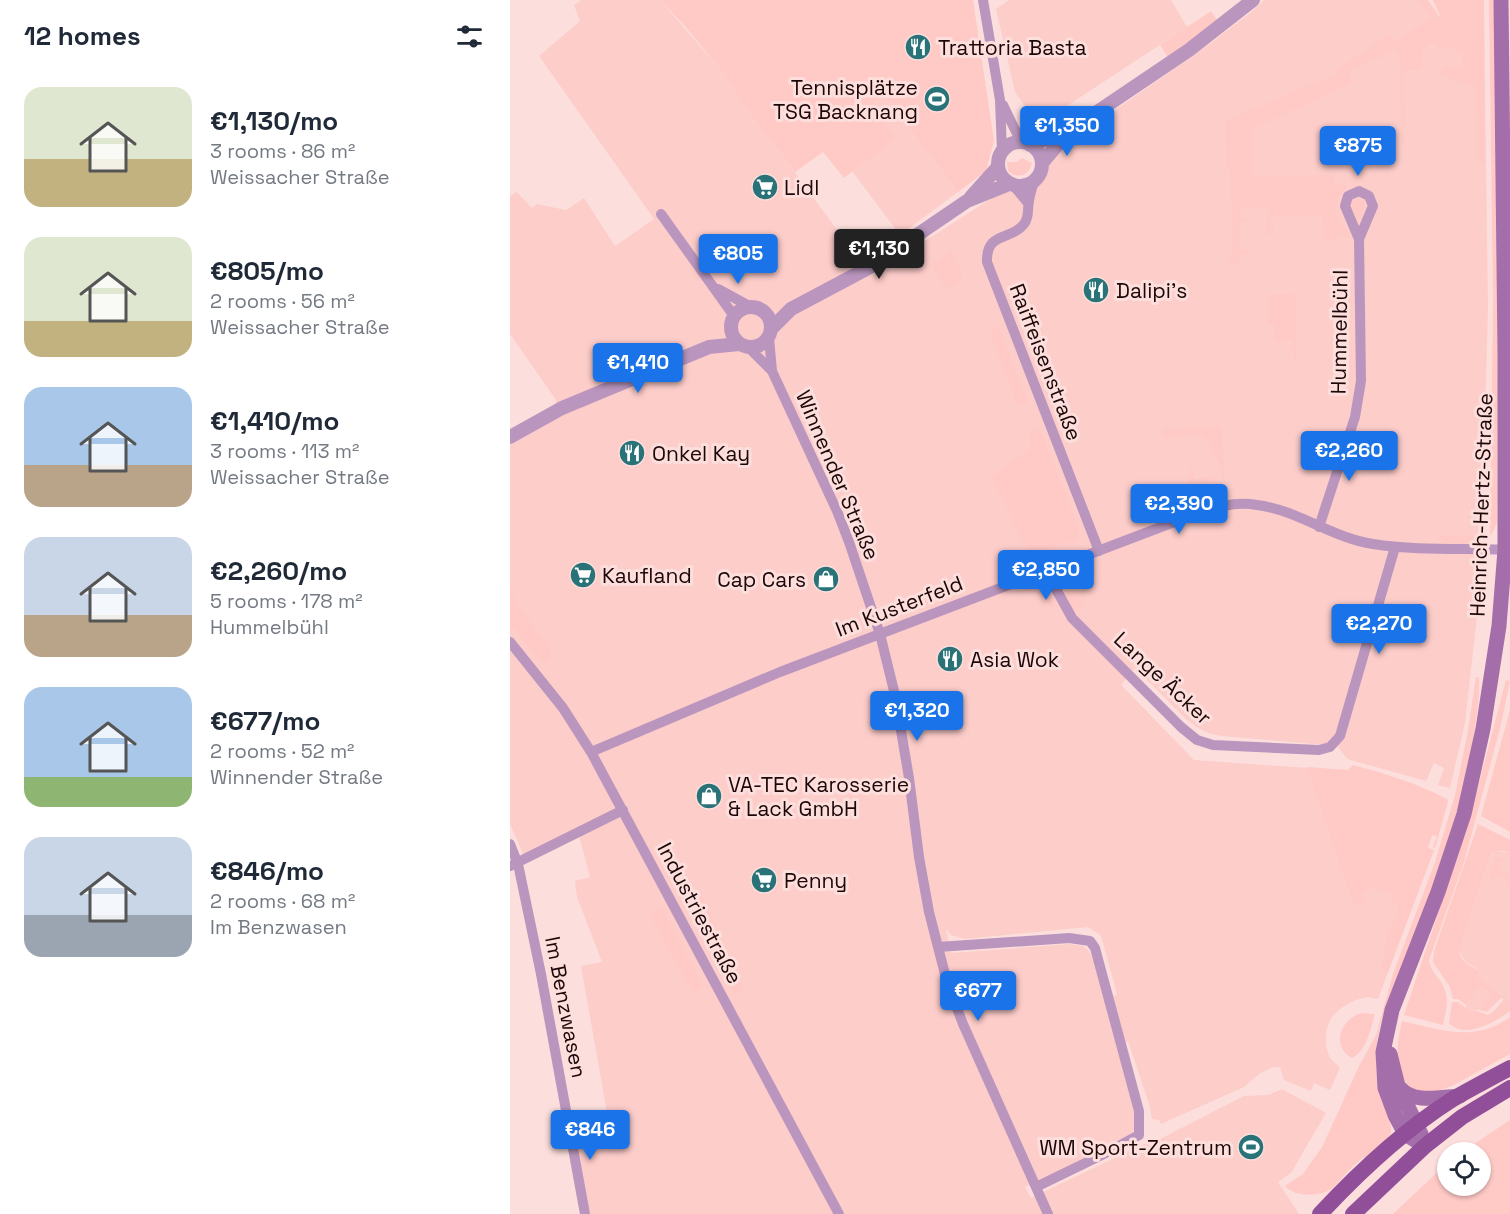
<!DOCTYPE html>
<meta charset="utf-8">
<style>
body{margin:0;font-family:"Space Grotesk",sans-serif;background:#f2f2f3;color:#1f2937;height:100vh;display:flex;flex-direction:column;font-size:22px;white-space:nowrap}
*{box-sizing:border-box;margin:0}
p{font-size:20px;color:#747a83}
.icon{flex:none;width:33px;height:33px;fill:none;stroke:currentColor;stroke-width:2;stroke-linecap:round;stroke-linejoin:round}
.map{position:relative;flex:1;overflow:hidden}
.sheet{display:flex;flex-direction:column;background:#fff;width:510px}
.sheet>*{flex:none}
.fabs{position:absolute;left:927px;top:1142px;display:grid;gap:12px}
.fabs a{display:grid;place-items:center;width:54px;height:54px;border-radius:50%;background:#fff;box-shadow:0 2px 4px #0004;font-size:30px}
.price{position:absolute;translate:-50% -51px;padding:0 14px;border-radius:6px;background:#1a73e8;color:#fff;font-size:20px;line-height:39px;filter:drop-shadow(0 2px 3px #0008)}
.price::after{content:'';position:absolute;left:50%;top:36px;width:18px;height:14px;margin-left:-9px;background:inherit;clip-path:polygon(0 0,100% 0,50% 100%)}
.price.active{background:#222;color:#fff}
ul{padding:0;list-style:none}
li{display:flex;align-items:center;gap:18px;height:150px;padding:0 24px}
li span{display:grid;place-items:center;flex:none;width:168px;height:120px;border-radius:18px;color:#555}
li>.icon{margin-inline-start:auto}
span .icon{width:72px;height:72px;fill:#fffc;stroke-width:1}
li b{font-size:26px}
h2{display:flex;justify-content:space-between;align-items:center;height:72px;padding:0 24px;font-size:26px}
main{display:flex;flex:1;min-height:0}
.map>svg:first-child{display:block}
</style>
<main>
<section class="sheet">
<h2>12 homes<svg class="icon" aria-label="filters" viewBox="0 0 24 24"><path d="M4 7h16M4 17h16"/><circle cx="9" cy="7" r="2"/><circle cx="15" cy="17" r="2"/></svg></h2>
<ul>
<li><span style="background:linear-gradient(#dfe7d0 60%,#c2b280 0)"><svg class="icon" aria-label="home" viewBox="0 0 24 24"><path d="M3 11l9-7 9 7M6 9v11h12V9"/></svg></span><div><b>€1,130/mo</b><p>3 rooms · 86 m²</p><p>Weissacher Straße</p></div></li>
<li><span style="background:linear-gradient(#dfe7d0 70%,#c2b280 0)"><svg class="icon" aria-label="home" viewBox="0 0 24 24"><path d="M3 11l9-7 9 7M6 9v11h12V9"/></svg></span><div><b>€805/mo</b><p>2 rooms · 56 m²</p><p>Weissacher Straße</p></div></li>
<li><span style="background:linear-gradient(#a9c7e8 65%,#b9a48a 0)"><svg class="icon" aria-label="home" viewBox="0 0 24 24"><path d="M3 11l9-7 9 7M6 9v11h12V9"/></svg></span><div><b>€1,410/mo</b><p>3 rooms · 113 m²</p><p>Weissacher Straße</p></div></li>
<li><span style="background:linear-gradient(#c9d6e8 65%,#b9a48a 0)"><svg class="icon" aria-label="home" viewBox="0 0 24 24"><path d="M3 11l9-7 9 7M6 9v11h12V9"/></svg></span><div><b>€2,260/mo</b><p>5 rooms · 178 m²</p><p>Hummelbühl</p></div></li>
<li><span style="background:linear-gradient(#a9c7e8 75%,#8fb573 0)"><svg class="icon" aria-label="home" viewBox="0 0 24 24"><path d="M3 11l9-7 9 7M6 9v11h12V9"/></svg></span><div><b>€677/mo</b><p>2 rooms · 52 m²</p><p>Winnender Straße</p></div></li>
<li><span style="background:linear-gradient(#c9d6e8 65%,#9aa5b1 0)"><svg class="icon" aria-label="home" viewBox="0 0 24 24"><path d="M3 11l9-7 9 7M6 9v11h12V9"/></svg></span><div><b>€846/mo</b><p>2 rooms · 68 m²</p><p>Im Benzwasen</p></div></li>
</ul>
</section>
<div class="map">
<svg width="1000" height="1214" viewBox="0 0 1000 1214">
<rect width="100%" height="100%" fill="#fcdfdd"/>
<!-- built -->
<path fill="#fdcdca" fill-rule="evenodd" d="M71,0H150L211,70L240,114L278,163L361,276L491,192H506L525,184L535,169L541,155L701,43L741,12L754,0H918L931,18L974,16L978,308L971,560H963L970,563L972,572L955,723L940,788L928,785L934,768L924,763L916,781L837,759L823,740L816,745L712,736L700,734L688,728L676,719L625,668L611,685L684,760L813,769L838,770L839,768L889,781L929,837L922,835L918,848L924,850L868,999L858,997L848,999L831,1008L821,1018L816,1031V1047L820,1058L830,1068L820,1090L804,1083L801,1091L774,1080L770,1067H763L749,1074L734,1087L651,1124L649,1120L642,1119L639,1104L618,1041L607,1046L627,1121L623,1132L613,1139L515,1187L521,1198L644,1139H650L734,1096L758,1095L772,1089L816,1113L781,1173L768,1182L789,1214H78L62,1119L97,1113L71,966L92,962L67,897L65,881L80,877L69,836L17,863L0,824V445L43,420L46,400L0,334V196L7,192L22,208L27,204L56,210L74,198L105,246L144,219L29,56L70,21L64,5ZM578,927L591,936L607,994L596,1003L583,958L579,951L573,946L560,944L441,953L436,929L441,935L454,939Z
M499,0H661L677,27L531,123H527L505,92L486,9Z
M374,95L448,192L390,235L342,171L385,138L361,104Z
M989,851L1000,853V999L998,1001L982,995L970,1010L960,1011L956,1008V1005L970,985L967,978L969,970L956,962L949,952L979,859L985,852Z"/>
<!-- green -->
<path fill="#ffc9c5" d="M150,0H463L484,141L476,171L448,192L374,95L361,104L386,138L334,178L313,152L285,172L240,114L211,70L174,25Z
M909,0H917L928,19L931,18L923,0H974L975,162H967L966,86L957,85L930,74L934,67H953L952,53L946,52V48L926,49V44H919L912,52V69L894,70L895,143H891L890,61L891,60L886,50L841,70V83L742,129L743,176L824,175L825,185H836L835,189L827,199L826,213L841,237L828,236L827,241H814L813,216L763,217V234H756L758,209H730V218H737V221H730V249H738V255H730V263H718L723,248L720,169L717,168L715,121L826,74L825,71L828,69L880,34L886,43L921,17Z
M979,0H986L988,393L987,522L984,530L980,536L983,298Z
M701,11L709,23L659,59L650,45Z
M512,158L522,163C519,174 513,178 502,174L498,171L497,162H507Z
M848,198L854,201L856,208L852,217L847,219L841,207L842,201Z
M442,251C450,268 460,278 440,290L430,280L421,264Z
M760,294H784L786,297V358L784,360L782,340H764L765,324H758L757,298L760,297Z
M488,326L517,399V404H511L506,401L481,335L482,330Z
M712,427L715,489L708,458L706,459L697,439L694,440L691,435L653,437V429Z
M530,429L569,530V536L565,540L520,556L481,477L522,447L519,435L522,431Z
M679,465L685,480L699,475L700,491L666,504L667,484L677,485Z
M929,536H966L974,539L961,543H931Z
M576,564L579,577L572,606L564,610C545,587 550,575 576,564Z
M525,584L536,589L547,606L541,607C532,593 524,588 507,594L509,590Z
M0,590L7,606L38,644L41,656L36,661H31L0,624V606L2,604Z
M966,677H969C970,699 966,719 963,740C952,815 924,886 897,957C890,976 879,995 873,1015C865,1041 863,1069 871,1096C874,1108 886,1126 879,1139C872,1149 859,1154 850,1160C839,1168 831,1181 821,1189C810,1197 783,1197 775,1186L793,1174L812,1147L849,1066L866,1035L883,974L925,862L945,795L958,730Z
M996,680L1000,681L990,729L954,862L919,960C920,968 924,972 928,978C941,994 937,1006 933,1025L894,1015L959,821Z
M1000,710V832L971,816Z
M843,765C877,774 906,783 937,799L938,802L925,848L923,847L927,836L922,835L918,848L924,850L878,972L870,969L877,951L873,949L889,906L881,902L884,895L863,888L852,892L855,901L844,905L797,767L838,770Z
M968,824L1000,840V853C991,849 984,850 979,859L949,952C951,962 962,967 970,971L967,978L992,997L977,1012L970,1010L982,994L970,986L956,1005L948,999H943L940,987L923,962L924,951Z
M986,857H991L994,860L989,867L1000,876V883L988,874L984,881L980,877L979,872Z
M190,890L213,941L200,948L173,898Z
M151,907L193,987L183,993L139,913Z
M220,957L234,989L224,994L207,962Z
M995,998L998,1001L1000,999V1011C986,1022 954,1040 939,1023L942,1002H948L960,1011H967L978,1015L984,1011Z
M852,1013L865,1014C861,1028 857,1051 842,1058C820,1046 831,1018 852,1013Z
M1000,1017V1054L944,1085L928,1091H902C883,1071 886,1046 892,1021C931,1030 964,1043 1000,1017Z
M1000,1120V1214H883L937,1163L938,1185H970V1152H952Z"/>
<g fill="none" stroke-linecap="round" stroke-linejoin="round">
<!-- minor -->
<path stroke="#ba96be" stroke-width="10" d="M473,0L490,100L492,151
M493,105L511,142
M524,182C522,188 520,194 519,201C517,209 520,216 514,224C501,241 476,231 477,262L589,551
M504,186L518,203
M151,214L224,316
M208,289L241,307
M259,338L262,371
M238,347L262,371L327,511L339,542L370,634L385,695L399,778L409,857L419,912L437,982L453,1024L538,1214
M809,527L845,417L851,381L849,239L835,206L838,196L849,191L859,196L863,206L849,239
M536,571L562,618L671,727L687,740L703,745L809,750L820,747L830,736L885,547
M0,642L53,708L81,752L329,1214
M81,752L270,672L680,516C701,508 724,501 747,505C788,510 822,538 863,544C908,551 955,548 1000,550
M0,844L8,864L31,974L75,1214
M0,866L113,810
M428,947L559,938L580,941L585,948L629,1111V1135L600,1151L526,1187"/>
<!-- tertiary -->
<path stroke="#ba96be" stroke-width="14" d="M488 164a22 22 0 1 1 44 0a22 22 0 1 1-44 0Z
M520,145L559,131L679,50L743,0
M532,163L558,132
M461,197L488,167
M221 327a20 20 0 1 1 40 0a20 20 0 1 1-40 0Z
M262,328L281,309L360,267L457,201L499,184
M0,437L52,408L199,347L229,344"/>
<!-- secondary -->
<path stroke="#a36ea9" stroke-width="15" d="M880,1054L888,1086L911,1134
M890,1088C903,1104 931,1097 950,1096
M915,1146L895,1134L885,1115L875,1088L873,1052L882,1010L928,892L954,814L973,729L989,626L995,550V353L991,0"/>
<!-- primary -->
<path stroke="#914f9a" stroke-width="16" d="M810,1214C850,1171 894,1130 943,1099C962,1088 981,1078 1000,1068
M843,1214L915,1146L952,1117L1000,1088"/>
</g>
<!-- icons -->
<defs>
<symbol id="restaurant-disc" viewBox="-11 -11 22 22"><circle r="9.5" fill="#287278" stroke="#fcdfdd"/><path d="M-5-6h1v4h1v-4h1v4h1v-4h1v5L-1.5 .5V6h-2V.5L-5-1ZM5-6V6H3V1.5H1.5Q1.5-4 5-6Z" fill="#fff"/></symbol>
<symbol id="stadium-disc" viewBox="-11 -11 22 22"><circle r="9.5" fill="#287278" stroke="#fcdfdd"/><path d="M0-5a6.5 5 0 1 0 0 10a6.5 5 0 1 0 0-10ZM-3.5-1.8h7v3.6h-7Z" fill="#fff"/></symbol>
<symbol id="supermarket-disc" viewBox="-11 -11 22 22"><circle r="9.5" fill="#287278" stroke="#fcdfdd"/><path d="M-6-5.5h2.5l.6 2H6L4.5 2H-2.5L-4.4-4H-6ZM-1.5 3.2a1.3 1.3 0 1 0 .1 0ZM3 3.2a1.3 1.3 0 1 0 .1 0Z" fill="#fff"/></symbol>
<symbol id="shop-disc" viewBox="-11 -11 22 22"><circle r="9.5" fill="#287278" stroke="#fcdfdd"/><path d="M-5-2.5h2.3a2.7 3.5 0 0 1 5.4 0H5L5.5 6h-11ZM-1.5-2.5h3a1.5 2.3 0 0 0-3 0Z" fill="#fff"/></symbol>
</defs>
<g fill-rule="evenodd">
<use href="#restaurant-disc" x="393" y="32" width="30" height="30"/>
<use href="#stadium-disc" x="412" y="84" width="30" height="30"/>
<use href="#supermarket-disc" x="240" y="172" width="30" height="30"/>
<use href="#restaurant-disc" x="571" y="275" width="30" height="30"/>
<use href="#restaurant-disc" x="107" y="438" width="30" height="30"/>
<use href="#supermarket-disc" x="58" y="560" width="30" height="30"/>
<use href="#shop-disc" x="301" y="564" width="30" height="30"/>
<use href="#restaurant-disc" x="425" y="644" width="30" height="30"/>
<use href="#shop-disc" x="184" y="781" width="30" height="30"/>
<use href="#supermarket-disc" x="239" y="865" width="30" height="30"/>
<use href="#stadium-disc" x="726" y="1132" width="30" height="30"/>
</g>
<g text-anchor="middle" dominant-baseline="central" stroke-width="6" stroke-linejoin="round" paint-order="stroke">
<!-- poi labels -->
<g font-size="21" fill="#1c0606" stroke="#fcdfdd" text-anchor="start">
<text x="428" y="47">Trattoria Basta</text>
<text x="408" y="87" text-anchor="end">Tennisplätze<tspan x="408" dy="24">TSG Backnang</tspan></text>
<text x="274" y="187">Lidl</text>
<text x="606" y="290">Dalipi's</text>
<text x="142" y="453">Onkel Kay</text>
<text x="92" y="575">Kaufland</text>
<text x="296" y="579" text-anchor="end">Cap Cars</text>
<text x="460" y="659">Asia Wok</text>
<text x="218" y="784">VA-TEC Karosserie<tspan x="218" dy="24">&amp; Lack GmbH</tspan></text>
<text x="274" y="880">Penny</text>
<text x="722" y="1147" text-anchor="end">WM Sport-Zentrum</text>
</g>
<!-- street labels -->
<g font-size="21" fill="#1c0606" stroke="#fcdfdd">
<text transform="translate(829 332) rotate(-89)">Hummelbühl</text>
<text transform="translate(536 362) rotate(69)">Raiffeisenstraße</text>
<text transform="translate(328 475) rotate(67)">Winnender Straße</text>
<text transform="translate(971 505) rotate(-88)">Heinrich-Hertz-Straße</text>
<text transform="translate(389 606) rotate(-21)">Im Kusterfeld</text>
<text transform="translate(653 678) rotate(43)">Lange Äcker</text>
<text transform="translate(190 913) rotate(62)">Industriestraße</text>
<text transform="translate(56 1007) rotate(79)">Im Benzwasen</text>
</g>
</g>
</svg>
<div class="fabs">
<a><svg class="icon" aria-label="locate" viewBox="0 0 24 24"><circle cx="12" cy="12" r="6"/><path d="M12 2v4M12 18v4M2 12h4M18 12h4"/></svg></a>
</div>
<b class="price" style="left:557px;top:157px">€1,350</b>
<b class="price" style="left:848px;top:177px">€875</b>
<b class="price active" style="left:369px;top:280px">€1,130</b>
<b class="price" style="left:228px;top:285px">€805</b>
<b class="price" style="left:128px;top:394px">€1,410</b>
<b class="price" style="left:839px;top:482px">€2,260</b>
<b class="price" style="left:669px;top:535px">€2,390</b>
<b class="price" style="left:536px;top:601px">€2,850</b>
<b class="price" style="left:869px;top:655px">€2,270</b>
<b class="price" style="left:407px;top:742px">€1,320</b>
<b class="price" style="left:468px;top:1022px">€677</b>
<b class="price" style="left:80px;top:1161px">€846</b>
</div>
</main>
